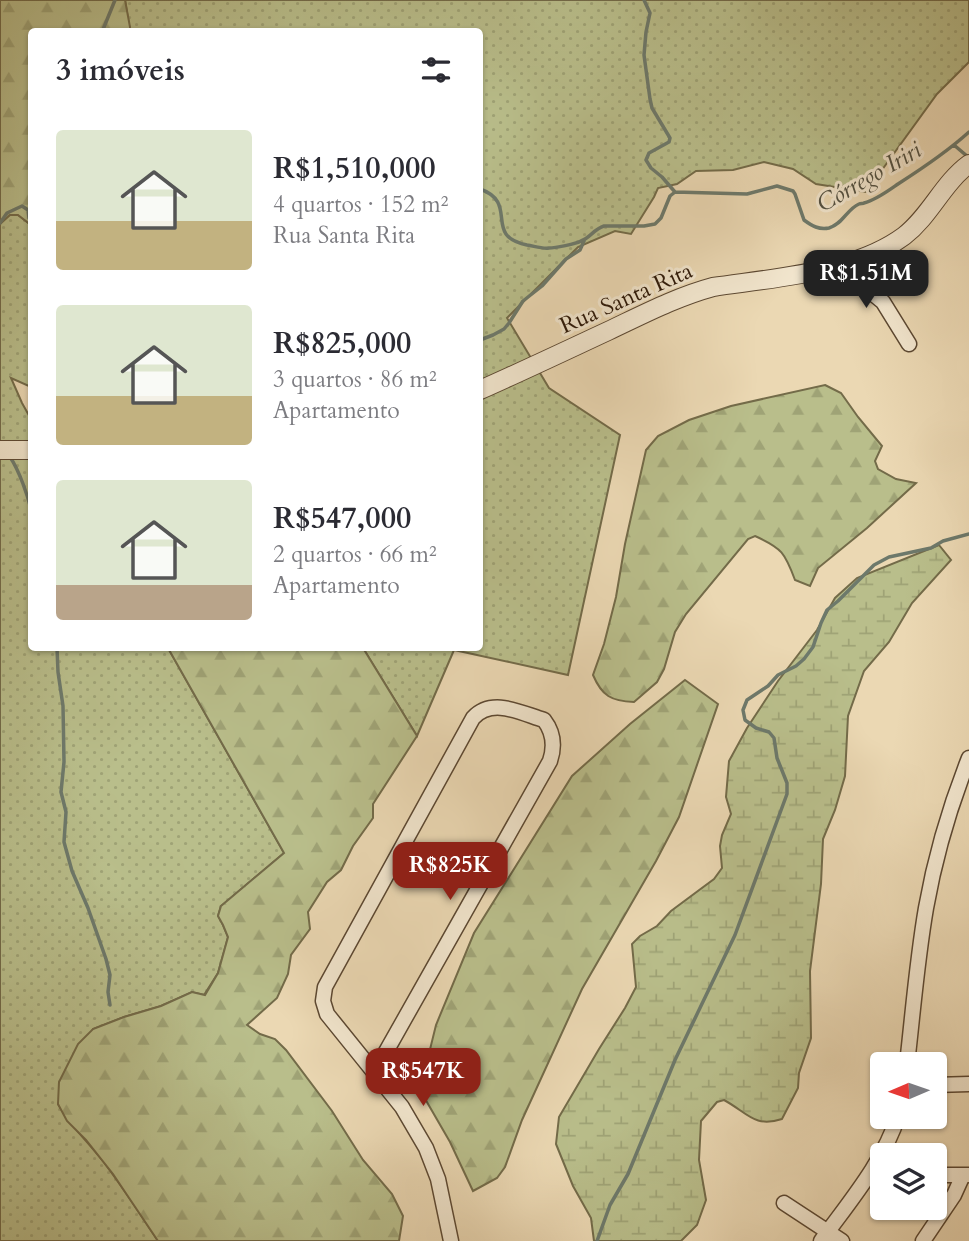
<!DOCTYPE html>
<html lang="pt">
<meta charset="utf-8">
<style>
body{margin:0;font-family:Cardo,serif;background:#f7f7f7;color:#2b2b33;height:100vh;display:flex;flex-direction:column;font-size:26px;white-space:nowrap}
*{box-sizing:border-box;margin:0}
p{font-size:23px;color:#7c7c81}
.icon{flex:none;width:38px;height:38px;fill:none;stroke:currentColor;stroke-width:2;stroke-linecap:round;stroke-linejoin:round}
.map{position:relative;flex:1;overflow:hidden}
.panel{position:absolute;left:28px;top:28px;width:455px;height:623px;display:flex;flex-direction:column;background:#fff;border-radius:7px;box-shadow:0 2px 5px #0004}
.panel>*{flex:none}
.needle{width:46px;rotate:268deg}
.tools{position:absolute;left:870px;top:1052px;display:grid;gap:14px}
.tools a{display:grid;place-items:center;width:77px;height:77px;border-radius:7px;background:#fff;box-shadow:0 2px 5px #0004;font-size:35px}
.price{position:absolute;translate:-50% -60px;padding:0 16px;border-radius:14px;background:#8f2418;color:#fff;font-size:23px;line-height:46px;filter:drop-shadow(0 2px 4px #0008)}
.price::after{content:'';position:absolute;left:50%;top:42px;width:21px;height:16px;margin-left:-10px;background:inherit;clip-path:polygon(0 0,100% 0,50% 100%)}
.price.selected{background:#222;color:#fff}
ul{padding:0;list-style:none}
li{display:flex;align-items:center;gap:21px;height:175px;padding:0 28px}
li span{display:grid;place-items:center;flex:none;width:196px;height:140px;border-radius:7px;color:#555}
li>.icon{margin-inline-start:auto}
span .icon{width:84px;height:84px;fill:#fffc;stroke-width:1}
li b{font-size:30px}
h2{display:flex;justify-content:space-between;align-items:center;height:84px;padding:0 28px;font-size:30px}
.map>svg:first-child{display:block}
</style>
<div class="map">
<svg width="969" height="1241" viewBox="0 0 969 1241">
<defs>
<pattern id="grass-dots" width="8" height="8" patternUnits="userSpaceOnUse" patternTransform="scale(1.75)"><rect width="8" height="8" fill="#b9be8b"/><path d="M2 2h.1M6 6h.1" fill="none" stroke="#9fa376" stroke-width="1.8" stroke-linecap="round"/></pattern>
<pattern id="forest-firs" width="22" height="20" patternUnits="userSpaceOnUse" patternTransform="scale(1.75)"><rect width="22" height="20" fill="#b9be8b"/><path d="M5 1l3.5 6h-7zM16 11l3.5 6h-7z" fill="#9fa376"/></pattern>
<pattern id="wetland-marsh" width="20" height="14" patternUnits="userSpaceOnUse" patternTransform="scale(1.75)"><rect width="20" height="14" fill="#b9be8b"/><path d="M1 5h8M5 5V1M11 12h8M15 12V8" fill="none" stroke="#9fa376"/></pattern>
</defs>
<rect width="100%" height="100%" fill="#ebd8b3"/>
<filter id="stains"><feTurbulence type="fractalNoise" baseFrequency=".00286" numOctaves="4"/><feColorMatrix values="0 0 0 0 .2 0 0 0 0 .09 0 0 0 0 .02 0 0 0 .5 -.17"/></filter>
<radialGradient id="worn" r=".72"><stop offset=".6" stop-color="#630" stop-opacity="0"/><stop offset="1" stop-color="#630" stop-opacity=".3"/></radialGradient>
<!-- grass -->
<path fill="url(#grass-dots)" stroke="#736b49" stroke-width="2" d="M125,0H969V62L937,94L866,192L816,184L793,169L764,162L733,170L696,171L677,184L658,188L654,197L631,234L615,231L578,247L507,318L549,388L620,435L568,675L454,650L417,736L363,648H480V32L130,31Z
M9,215H18L31,225V387L11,378L22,403L31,419L32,648H168L284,853L221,906L218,916L223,925L228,937L218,973L204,995L192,992L161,1006L124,1017L93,1029L58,1104C70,1125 87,1141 102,1160C122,1186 140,1214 158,1241H0V224Z"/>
<!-- forest -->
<path fill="url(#forest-firs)" stroke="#736b49" stroke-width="2" d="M0,0H125L130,27V31L32,32L31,225L18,215H10L0,224Z
M825,385L841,393L858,417L882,446L875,461L878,469L896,479L916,483L867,528L818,568L810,586L795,580C785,553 782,548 755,536L748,539L686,614L675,632L664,669L657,682L634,702C611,701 602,696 593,675L604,644L616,597L625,544L646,450L658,436L689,420L731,406Z
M168,648H363L417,736L373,804V818L353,846L341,870L327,882L308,912L310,929L291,955L288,974L277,998L247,1025L260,1034L275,1039L286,1050L332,1111L363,1160L392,1194L403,1216L399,1241H158L113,1174L86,1140L67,1121L58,1104L59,1082L78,1044L93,1029L124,1017L161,1006L192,992L205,995L218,973L228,937L223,925L218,916L221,906L284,853Z
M685,680L718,704L679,817L656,861L582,989L522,1120L505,1167L497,1178L473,1191L450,1142L420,1090L436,1025L474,933L572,776L630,724Z"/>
<!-- wetland -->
<path fill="url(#wetland-marsh)" stroke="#736b49" stroke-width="2" d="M939,545L951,560L912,603L889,642L864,671L848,716L845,776L835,810L823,839L821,884L810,971L811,1038L799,1073L798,1088L782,1119C754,1128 748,1113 724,1100L717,1102L701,1121L699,1160L706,1200L697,1225L681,1241H594L591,1218L573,1186L556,1144L559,1117L599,1049L625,1008L636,987L632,944L640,936L657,926L671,911L714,879L722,868L720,846L722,835L731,814L726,797L729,761L747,728L778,681L817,630L835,598L857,578Z"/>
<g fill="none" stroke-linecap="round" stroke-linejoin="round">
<!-- stream -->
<path stroke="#6d796b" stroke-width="3.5" d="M644,0L650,13L646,32L644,55L650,99L652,108L670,138L669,142L649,153L646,160L651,168L662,177L675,192
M102,32L115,0
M954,145L968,157
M480,189C520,203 482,236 527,245C534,246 542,249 549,248C555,248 576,244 581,241C590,238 594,229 604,226H644L655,224L661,218L670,196L675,192L747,194L777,186L793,191L795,194L804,220C812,226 819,230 829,228C843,224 847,209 859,204C861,203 863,204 864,203C876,200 888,191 898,184C923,168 947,152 969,132
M0,223L7,213L22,206L28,210L29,218L32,221
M480,340L493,335L504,329L509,323L523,301L542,286L566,259L580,250L584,241
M10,457C19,470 28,496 32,513
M57,648L58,672L63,706L64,762L61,792L66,812L64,842L72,871L88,908L106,959L110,975L108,992L110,1005
M597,1241L610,1205L628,1174L675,1060L735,935L787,794V783L777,758L774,738L769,732L756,728L745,720L743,710L747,700L768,686L778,675L796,666L804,659L813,647L821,623L827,610L838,601L874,565L889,557L931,548L943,541L969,534"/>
<defs>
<path id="minor" d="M833,268L866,288L883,302L909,344
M907,1064C913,1012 917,960 926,908C935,857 950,806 969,758
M374,1073L550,761C555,746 554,733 544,720C521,713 492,697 473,718L325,987L323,1001L327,1014L402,1107L426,1148L438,1179L451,1241
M934,1085L969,1084
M934,1175H969
M784,1203L842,1241
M821,1241C849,1202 883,1163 898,1116
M923,1241L954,1195L963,1175"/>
<path id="tertiary" d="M480,390C523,371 565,351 608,331C642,315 676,297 713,287C773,278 854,273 904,236C930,216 943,183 969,164
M0,450H32"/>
</defs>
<!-- minor casing -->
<use href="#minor" stroke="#5c4832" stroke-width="17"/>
<!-- tertiary casing -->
<use href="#tertiary" stroke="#5c4832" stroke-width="20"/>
<!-- minor -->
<use href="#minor" stroke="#f2e6ce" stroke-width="14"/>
<!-- tertiary -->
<use href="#tertiary" stroke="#f2e6ce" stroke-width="18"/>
</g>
<g text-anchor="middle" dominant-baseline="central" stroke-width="6" stroke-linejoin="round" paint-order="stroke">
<!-- street labels -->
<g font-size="23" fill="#2d1807" stroke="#f2e6ce">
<text transform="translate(626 298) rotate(-24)">Rua Santa Rita</text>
</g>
<!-- water labels -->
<g font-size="24" font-style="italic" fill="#525041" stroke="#f2e6ce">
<text transform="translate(869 177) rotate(-30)">Córrego Iriri</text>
</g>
</g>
<rect width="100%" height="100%" filter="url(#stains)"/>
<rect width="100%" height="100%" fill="url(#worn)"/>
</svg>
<div class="tools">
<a><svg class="needle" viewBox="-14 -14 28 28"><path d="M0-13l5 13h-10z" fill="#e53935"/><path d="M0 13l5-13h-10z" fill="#7c7c81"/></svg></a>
<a><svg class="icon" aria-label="layers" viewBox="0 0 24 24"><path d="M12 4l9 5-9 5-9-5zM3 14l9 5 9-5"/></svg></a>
</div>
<b class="price selected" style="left:866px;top:310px">R$1.51M</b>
<b class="price" style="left:450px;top:902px">R$825K</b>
<b class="price" style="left:423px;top:1108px">R$547K</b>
<section class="panel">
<h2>3 imóveis<svg class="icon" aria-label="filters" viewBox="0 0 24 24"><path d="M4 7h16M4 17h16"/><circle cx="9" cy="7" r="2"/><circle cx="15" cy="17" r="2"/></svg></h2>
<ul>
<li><span style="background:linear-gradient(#dfe7d0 65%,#c2b280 0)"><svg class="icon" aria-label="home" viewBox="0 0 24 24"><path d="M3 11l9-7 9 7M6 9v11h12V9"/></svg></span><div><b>R$1,510,000</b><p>4 quartos · 152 m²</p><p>Rua Santa Rita</p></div></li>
<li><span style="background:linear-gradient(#dfe7d0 65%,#c2b280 0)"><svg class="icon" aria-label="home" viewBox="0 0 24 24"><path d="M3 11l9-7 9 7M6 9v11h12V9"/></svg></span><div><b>R$825,000</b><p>3 quartos · 86 m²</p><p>Apartamento</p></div></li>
<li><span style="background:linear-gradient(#dfe7d0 75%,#b9a48a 0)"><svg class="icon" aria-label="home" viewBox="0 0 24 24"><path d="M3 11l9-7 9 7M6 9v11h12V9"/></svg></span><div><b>R$547,000</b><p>2 quartos · 66 m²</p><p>Apartamento</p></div></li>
</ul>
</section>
</div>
